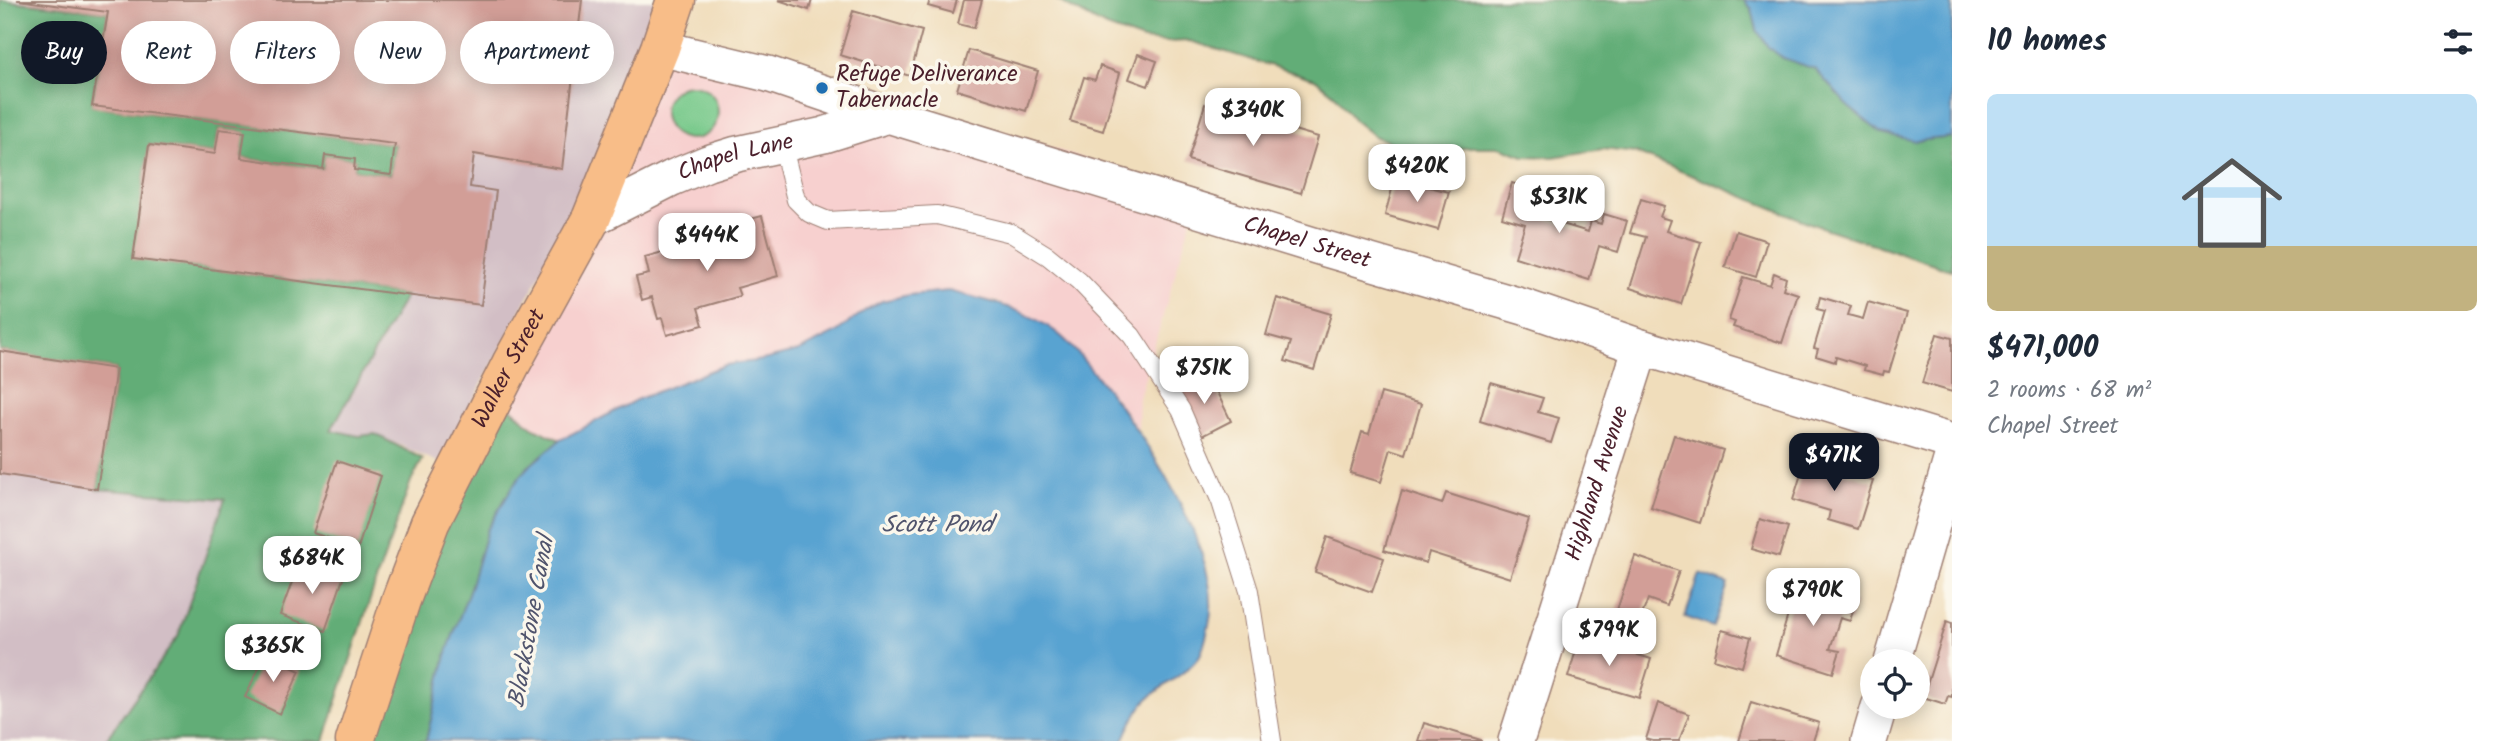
<!DOCTYPE html>
<meta charset="utf-8">
<style>
body{margin:0;font-family:Kalam,sans-serif;background:#f2f2f3;color:#1f2937;height:100vh;display:flex;flex-direction:column;font-size:26px;white-space:nowrap}
*{box-sizing:border-box;margin:0}
p{font-size:23px;color:#747a83}
.icon{flex:none;width:38px;height:38px;fill:none;stroke:currentColor;stroke-width:2;stroke-linecap:round;stroke-linejoin:round}
.map{position:relative;flex:1;overflow:hidden}
.panel{display:flex;flex-direction:column;background:#fff;width:560px}
.panel>*{flex:none}
.guide{position:absolute;left:21px;top:21px;width:665px;height:63px;display:flex;gap:14px}
.buttons{position:absolute;left:1860px;top:649px;display:grid;gap:14px}
.buttons a{display:grid;place-items:center;width:70px;height:70px;border-radius:50%;background:#fff;box-shadow:0 4px 18px #0003;font-size:35px}
.price{position:absolute;translate:-50% -60px;padding:0 16px;border-radius:14px;background:#fff;color:#222;font-size:23px;line-height:46px;filter:drop-shadow(0 2px 4px #0008)}
.price::after{content:'';position:absolute;left:50%;top:42px;width:21px;height:16px;margin-left:-10px;background:inherit;clip-path:polygon(0 0,100% 0,50% 100%)}
.price.current{background:#111827;color:#fff}
ul{padding:0;list-style:none}
li{display:grid;align-content:center;gap:14px;height:371px;padding:0 35px}
li+li{border-top:2px solid #e0e1e3}
li span{display:grid;place-items:center;height:217px;border-radius:10px;color:#555}
li>.icon{margin-inline-start:auto}
span .icon{width:126px;height:126px;fill:#fffc;stroke-width:1}
li b{font-size:30px}
h2{display:flex;justify-content:space-between;align-items:center;height:84px;padding:0 35px;font-size:30px}
.pill{padding:0 24px;border-radius:32px;background:#fff;box-shadow:0 4px 18px #0003;font-size:24px;line-height:63px}
.pill.current{background:#111827;color:#fff}
main{display:flex;flex:1;min-height:0}
.map>svg:first-child{display:block}
</style>
<main>
<div class="map">
<svg width="1952" height="741" viewBox="0 0 1952 741">
<rect width="100%" height="100%" fill="#fbf7ec"/>
<filter id="ink" filterUnits="userSpaceOnUse"><feTurbulence type="fractalNoise" baseFrequency=".0143" numOctaves="2"/><feDisplacementMap in="SourceGraphic" scale="14" xChannelSelector="R" yChannelSelector="G"/><feConvolveMatrix kernelMatrix="1 2 1 2 8 2 1 2 1" color-interpolation-filters="sRGB"/></filter>
<filter id="wash" filterUnits="userSpaceOnUse"><feTurbulence type="fractalNoise" baseFrequency=".00686" numOctaves="4" result="noise"/><feDisplacementMap in="SourceGraphic" scale="28" xChannelSelector="R" yChannelSelector="G"/><feGaussianBlur stdDeviation="1.57" result="paint"/><feColorMatrix in="noise" values="0 0 0 0 0 0 0 0 0 0 0 0 0 0 0 0 0 1.4 0 .05"/><feComposite in="paint" operator="in"/></filter>
<g filter="url(#wash)">
<rect width="100%" height="100%" fill="#f0ddbb"/>
<!-- built -->
<path fill="#f7d0cf" d="M654,49L994,129L1198,196L1139,398L1138,429L1113,395L1033,317L998,302L948,291L867,309L835,333L799,351L763,360L725,365L687,379L636,400L560,440L532,427L488,388Z"/>
<!-- industrial -->
<path fill="#d2bec5" d="M0,0H671L660,48L440,463L375,434L359,436L330,430L234,473L178,636L105,741H0Z"/>
<!-- green -->
<path fill="#78c98b" stroke="#61745b" stroke-width="2" d="M664 112a27 27 0 1 1 54 0a27 27 0 1 1-54 0Z"/>
<!-- forest -->
<path fill="#62ad77" stroke="#566651" stroke-width="2" d="M0,0L108,12L92,106L395,144L391,175L354,170L355,159L325,155L323,169L241,158L244,132L219,129L215,154L149,145L134,259L406,295L331,430L359,436L375,434L423,459L411,481L377,578L324,741H105L178,636L225,499L97,489L116,369L0,351Z
M1057,0H1743L1752,9L1757,30L1783,58L1815,69L1826,80L1916,141L1952,137V270L1815,225L1636,153L1603,149L1553,157L1524,156L1500,147H1472L1444,151H1413L1374,136L1354,120L1334,94L1315,79L1190,41L1166,42L1143,40L1104,26Z
M488,388L532,427L560,440L527,468L513,486L487,530L471,585L446,655L426,741H342Z"/>
<!-- water -->
<path fill="#59a3d1" stroke="#52617e" stroke-width="2" d="M1743,0H1952V137L1916,141L1881,133L1850,108L1815,69L1783,58L1768,47L1757,30L1752,9Z
M948,291C986,300 1024,308 1056,332C1070,343 1081,357 1092,371C1137,424 1226,553 1209,625C1207,634 1204,648 1200,655C1186,676 1159,685 1143,704C1135,715 1128,729 1123,741H426L446,655L471,585L487,530L513,486L527,468L560,440L636,400L725,365L763,360L799,351L835,333L867,309L882,301L909,295Z
M1700,574L1728,584L1713,627L1685,617Z"/>
<g id="blocks">
<!-- building -->
<path fill="#d29e97" d="M17,0H582L562,169L474,154L470,187L496,191L481,305L133,259L149,145L215,154L219,129L245,132L241,158L323,169L325,155L355,159L354,170L391,175L395,144L92,106L108,12Z
M778,0H812L809,10Z
M930,0H957L953,13L928,6Z
M964,0H982L974,28L958,24Z
M853,11L922,31L910,76L840,55Z
M969,50L1038,71L1026,111L957,90Z
M1138,54L1157,61L1148,86L1129,79Z
M1100,66L1120,73L1103,131L1070,121L1084,77L1095,80Z
M1205,104L1318,137L1301,193L1188,160Z
M1395,178L1449,192L1438,230L1385,215Z
M1512,183L1550,195L1543,218L1588,232L1591,221L1601,224L1604,214L1627,221L1618,252L1599,246L1589,280L1515,257L1525,224L1502,217Z
M1641,199L1664,206L1660,217L1670,220L1666,231L1701,242L1681,304L1630,288L1646,237L1630,233Z
M762,216L778,276L737,288L740,296L698,308L703,325L667,335L662,318L658,319L652,297L642,300L636,277L649,274L645,257L724,235L721,227Z
M1736,231L1767,241L1756,277L1725,267Z
M1774,273L1786,278L1783,289L1798,294L1782,343L1733,327L1735,322L1729,320L1743,277L1770,285Z
M1820,297L1851,306L1848,315L1863,319L1868,302L1907,313L1889,372L1884,371L1883,375L1864,370L1865,366L1836,357L1835,362L1816,356L1818,349L1814,348L1825,311L1817,309Z
M1277,298L1331,314L1314,370L1285,361L1291,342L1266,335Z
M1937,334L1952,338V392L1922,383Z
M0,351L116,369L97,489L0,474Z
M1209,376L1231,421L1200,437L1178,391Z
M1491,383L1543,398L1538,412L1559,418L1551,443L1480,421Z
M1381,393L1421,404L1406,454L1391,449L1381,482L1350,473L1362,432L1369,434Z
M1674,435L1723,450L1700,523L1651,507Z
M337,461L381,476L358,548L313,533Z
M1805,461L1873,481L1858,529L1828,520L1830,511L1793,500Z
M1402,491L1442,504L1446,493L1529,519L1510,578L1429,552L1426,563L1384,550Z
M1760,519L1788,527L1779,557L1751,549Z
M1327,537L1384,558L1372,592L1315,572Z
M1635,556L1679,571L1667,606L1648,599L1641,618L1617,610Z
M300,560L344,576L325,631L280,615Z
M1797,585L1855,603L1850,621L1840,618L1830,649L1840,651L1833,673L1776,655Z
M1947,621L1952,623V697L1948,696L1945,704L1923,697Z
M1722,630L1750,638L1742,667L1714,659Z
M1580,637L1651,659L1639,698L1568,677Z
M265,655L300,671L280,714L245,697Z
M1751,702L1819,723L1813,741H1739Z
M1658,703L1689,714L1679,741H1653L1646,739Z
M1424,723L1481,740V741H1418Z"/>
</g>
</g>
<g filter="url(#ink)">
<use href="#blocks" fill-opacity="0" stroke="#9d7e73" stroke-width="2"/>
<g fill="none" stroke-linecap="round" stroke-linejoin="round">
<defs>
<path id="lane" d="M782,143L796,200L809,213L828,221L937,215L1011,233L1048,256L1079,281L1132,336L1181,410L1221,502L1249,591L1272,741"/>
<g id="street">
<path id="s1" d="M660,48L768,74L888,115L1326,249L1524,307L1641,347L1952,442"/>
<path id="s2" d="M591,219L672,178L708,163L737,154L824,135L888,115"/>
<path d="M1892,662L1952,457"/>
<path id="s3" d="M1516,741L1641,347"/>
<path d="M1869,741L1879,707"/>
</g>
<g id="primary">
<path id="s4" d="M355,741L401,600L430,523L511,364L591,219L660,48L676,0"/>
</g>
</defs>
<!-- lane casing -->
<use href="#lane" stroke="#9d7e73" stroke-width="20"/>
<!-- street casing -->
<use href="#street" stroke="#9d7e73" stroke-width="38"/>
<!-- primary casing -->
<use href="#primary" stroke="#9d7e73" stroke-width="41"/>
<!-- lane -->
<use href="#lane" stroke="#fff" stroke-width="18"/>
<!-- street -->
<use href="#street" stroke="#fff" stroke-width="35"/>
<!-- primary -->
<use href="#primary" stroke="#f8bd88" stroke-width="38"/>
</g>
</g>
<!-- markers -->
<circle fill="#1f6fb2" stroke="#fbf7ec" stroke-width="2.5" cx="822" cy="88" r="7"/>
<g text-anchor="middle" dominant-baseline="central" stroke-width="7" stroke-linejoin="round" paint-order="stroke">
<!-- poi labels -->
<g font-size="23" fill="#4a1f2b" stroke="#fbf7ec" text-anchor="start">
<text x="836" y="75">Refuge Deliverance<tspan x="836" dy="26">Tabernacle</tspan></text>
</g>
<!-- street labels -->
<g font-size="23" fill="#4a1f2b" stroke="#fbf7ec">
<text stroke="none"><textPath href="#s2" startOffset="158">Chapel Lane</textPath></text>
<text stroke="none"><textPath href="#s1" startOffset="676">Chapel Street</textPath></text>
<text stroke="none"><textPath href="#s4" startOffset="404">Walker Street</textPath></text>
<text stroke="none"><textPath href="#s3" startOffset="270">Highland Avenue</textPath></text>
</g>
<!-- water labels -->
<g font-size="24" font-style="italic" fill="#50546d" stroke="#fbf7ec">
<text x="937" y="525">Scott Pond</text>
<text transform="translate(532 622) rotate(-80)">Blackstone Canal</text>
</g>
</g>
</svg>
<div class="buttons">
<a><svg class="icon" aria-label="locate" viewBox="0 0 24 24"><circle cx="12" cy="12" r="6"/><path d="M12 2v4M12 18v4M2 12h4M18 12h4"/></svg></a>
</div>
<b class="price" style="left:1253px;top:148px">$340K</b>
<b class="price" style="left:1417px;top:204px">$420K</b>
<b class="price" style="left:1559px;top:235px">$531K</b>
<b class="price" style="left:707px;top:273px">$444K</b>
<b class="price" style="left:1204px;top:406px">$751K</b>
<b class="price current" style="left:1834px;top:493px">$471K</b>
<b class="price" style="left:312px;top:596px">$684K</b>
<b class="price" style="left:1813px;top:628px">$790K</b>
<b class="price" style="left:1609px;top:668px">$799K</b>
<b class="price" style="left:273px;top:684px">$365K</b>
<div class="guide">
<a class="pill current">Buy</a>
<a class="pill">Rent</a>
<a class="pill">Filters</a>
<a class="pill">New</a>
<a class="pill">Apartment</a>
</div>
</div>
<section class="panel">
<h2>10 homes<svg class="icon" aria-label="filters" viewBox="0 0 24 24"><path d="M4 7h16M4 17h16"/><circle cx="9" cy="7" r="2"/><circle cx="15" cy="17" r="2"/></svg></h2>
<ul>
<li><span style="background:linear-gradient(#bfe0f5 70%,#c2b280 0)"><svg class="icon" aria-label="home" viewBox="0 0 24 24"><path d="M3 11l9-7 9 7M6 9v11h12V9"/></svg></span><div><b>$471,000</b><p>2 rooms · 68 m²</p><p>Chapel Street</p></div></li>
</ul>
</section>
</main>
